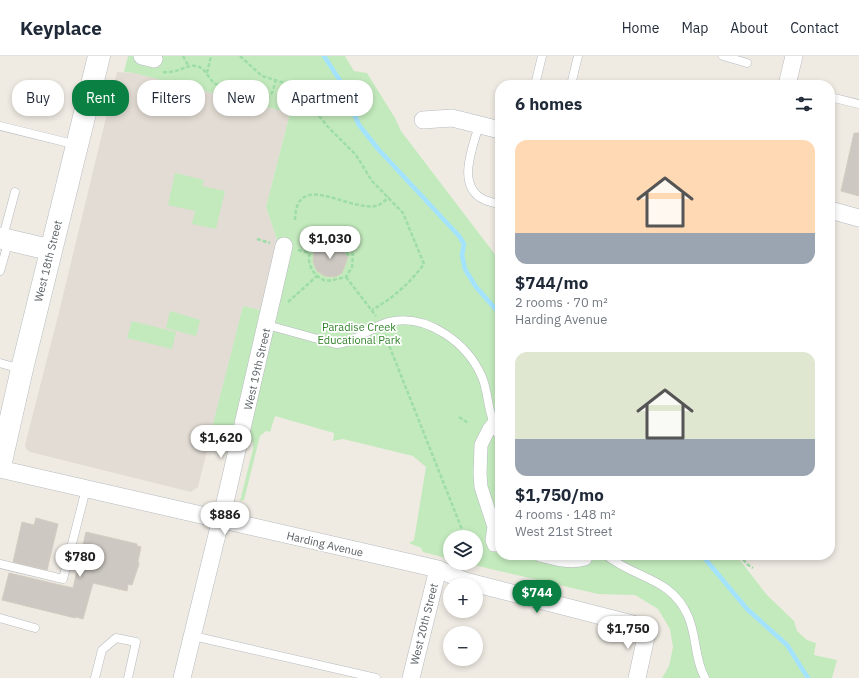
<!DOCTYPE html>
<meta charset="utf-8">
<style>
body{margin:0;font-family:"IBM Plex Sans",sans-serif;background:#f6f6f7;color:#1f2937;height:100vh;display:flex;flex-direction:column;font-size:15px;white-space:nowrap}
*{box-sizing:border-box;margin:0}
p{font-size:13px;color:#747a83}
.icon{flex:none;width:22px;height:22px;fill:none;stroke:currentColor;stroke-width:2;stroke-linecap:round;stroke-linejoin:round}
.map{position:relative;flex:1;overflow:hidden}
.details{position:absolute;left:495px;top:24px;width:340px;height:480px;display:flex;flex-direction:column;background:#fff;border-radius:16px;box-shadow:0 2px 6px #0003}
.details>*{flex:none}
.hud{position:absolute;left:12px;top:24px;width:380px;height:36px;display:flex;gap:8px}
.buttons{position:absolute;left:443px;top:474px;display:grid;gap:8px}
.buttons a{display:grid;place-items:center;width:40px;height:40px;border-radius:50%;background:#fff;box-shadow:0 2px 6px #0003;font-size:20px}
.price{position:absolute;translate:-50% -34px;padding:0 9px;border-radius:14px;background:#fff;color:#222;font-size:13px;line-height:26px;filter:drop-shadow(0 1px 2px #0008)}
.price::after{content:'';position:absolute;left:50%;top:24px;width:12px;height:9px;margin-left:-6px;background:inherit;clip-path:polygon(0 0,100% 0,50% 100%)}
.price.active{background:#0b8043;color:#fff}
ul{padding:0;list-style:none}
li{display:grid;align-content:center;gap:8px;height:212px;padding:0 20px}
li span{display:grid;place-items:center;height:124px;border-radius:12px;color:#555}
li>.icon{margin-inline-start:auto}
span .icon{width:72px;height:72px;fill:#fffc;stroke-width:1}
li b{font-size:17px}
h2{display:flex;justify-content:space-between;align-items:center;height:48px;padding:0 20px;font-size:17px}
.pill{padding:0 14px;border-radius:16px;background:#fff;box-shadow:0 2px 6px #0003;font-size:14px;line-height:36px}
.pill.active{background:#0b8043;color:#fff}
header{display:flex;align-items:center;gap:24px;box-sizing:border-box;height:56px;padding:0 20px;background:#fff;border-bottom:1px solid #e0e1e3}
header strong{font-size:19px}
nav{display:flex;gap:22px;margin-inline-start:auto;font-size:14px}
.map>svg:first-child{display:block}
</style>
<header>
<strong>Keyplace</strong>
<nav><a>Home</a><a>Map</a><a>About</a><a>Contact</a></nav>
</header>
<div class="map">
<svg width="859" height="622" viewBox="0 0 859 622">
<rect width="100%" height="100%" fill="#efebe3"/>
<!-- education -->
<path fill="#e2dcd4" d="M117,16L134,17L290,57L266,151L277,184L260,254L243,250L198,431L191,436L30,396L26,393L25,389L59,256Z"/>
<!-- green -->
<path fill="#c3eabd" d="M128,0H345L354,15L367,17L395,62L401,75L500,205V499H736L767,539L794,565L797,575L807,584L816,587L814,599L837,604L832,622H662L669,610L673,591L670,573L658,553L635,539L598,538L474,509L470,507H476V481H450V503L423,496L421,492L409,487L414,484L426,411L413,400L343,383L333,385L334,377L275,360L270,376L266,375L260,380L244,444L240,445L253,393V386L211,376L243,250L260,254L277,184L266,151L290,57L134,17L124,16Z
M175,117L204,124L202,130L225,135L216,173L192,168L195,155L168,149Z
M170,255L200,264L196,280L166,272Z
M132,265L176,276L172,293L127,282Z"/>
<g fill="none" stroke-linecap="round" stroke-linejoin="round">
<!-- stream -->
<path stroke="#a3e3ff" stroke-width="4.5" d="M324,0L339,23L359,69L379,94L459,180L464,188L462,199L465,213L476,231L500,258
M702,499L747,553L787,589L808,622"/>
</g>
<!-- building -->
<path fill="#cdc8c2" stroke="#d5ccc1" d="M854,77H859V140L841,135Z
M337,187L348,201L342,217L335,221L325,220L317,215L313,206L314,197L319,190Z
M36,462L58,468L47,514L13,506L22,466L34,469Z
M86,476L137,488V490L141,491L138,505L139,508L132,529L128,528L127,535L93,527L83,563L76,561L75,562L2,544L9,517L73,532Z"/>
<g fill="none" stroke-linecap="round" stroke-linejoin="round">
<defs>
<path id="service" d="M723,0L747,7
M535,29L542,0
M571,29L578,0
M830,41L859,48
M479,69C473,91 455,131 485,144C490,146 495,147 500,149
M0,70L77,89
M3,181L15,136
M0,215L9,184
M267,269L336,288C353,288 372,270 389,266C428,257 468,288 482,321C489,337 487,356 496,371
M0,307L21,313
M606,499C635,523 671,521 688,560C697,580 694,602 705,622
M0,508L63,523L86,433
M0,562L35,572
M193,580L376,622
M95,622L102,594L116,582L136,586L128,622"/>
<path id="pedestrian" d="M500,377L494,367L489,373L481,389L480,418L481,431L494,471L492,484L494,489H500
M540,499C555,503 570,507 585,503L587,499"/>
<path id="minor" d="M142,0L154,3
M787,29L794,0
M423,64L452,62L500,74
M830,154L859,162
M0,413L438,513L465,525L648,572L637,622
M182,622L226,442L284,190
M411,622L438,513"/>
<path id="tertiary" d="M0,182L51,194"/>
<path id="secondary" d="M0,410L22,313L99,0"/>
</defs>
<!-- service casing -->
<use href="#service" stroke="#b6babf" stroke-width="9"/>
<!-- pedestrian casing -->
<use href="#pedestrian" stroke="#b6babf" stroke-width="14"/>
<!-- minor casing -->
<use href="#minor" stroke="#b6babf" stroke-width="18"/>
<!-- tertiary casing -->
<use href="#tertiary" stroke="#b6babf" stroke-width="22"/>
<!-- secondary casing -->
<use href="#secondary" stroke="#b5babf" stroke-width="23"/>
<!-- path -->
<path stroke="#9edda6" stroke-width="2.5" stroke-dasharray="4 2" stroke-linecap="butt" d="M183,0L189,11
M240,0L262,20L288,28L298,34L328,71L356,99L372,125L403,157L424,208C410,227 393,242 372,254
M163,16C177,18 187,8 196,10C207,12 208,24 216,28C223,32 230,27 237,28C244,28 248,33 253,36C258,39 263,40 268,40L272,37L276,24
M207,17L211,0
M295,164C296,111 352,159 379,149C382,147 386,144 389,141
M257,183L270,187
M324,183L325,188C337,185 342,190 348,199L353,198L352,211L346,221C339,222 331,226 324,224C313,220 304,204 312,193C315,189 320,186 324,183Z
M298,194L310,197
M346,221L376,260
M288,246L317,220
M385,279L465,481
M459,361L468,367
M739,499L748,509L753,512"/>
<!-- service -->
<use href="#service" stroke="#fff" stroke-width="8"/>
<!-- pedestrian -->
<use href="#pedestrian" stroke="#fff" stroke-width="13"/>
<!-- minor -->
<use href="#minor" stroke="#fff" stroke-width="17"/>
<!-- tertiary -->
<use href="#tertiary" stroke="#fff" stroke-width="21"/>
<!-- secondary -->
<use href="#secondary" stroke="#fff" stroke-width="22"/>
</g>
<g text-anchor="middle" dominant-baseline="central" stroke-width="3.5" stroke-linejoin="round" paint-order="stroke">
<!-- street labels -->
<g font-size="11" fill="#5b6165" stroke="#fff">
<text transform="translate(48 205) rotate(-76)">West 18th Street</text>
<text transform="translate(257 313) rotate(-77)">West 19th Street</text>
<text transform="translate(325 488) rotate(13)">Harding Avenue</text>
<text transform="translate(424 568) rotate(-76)">West 20th Street</text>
</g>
<!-- park labels -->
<g font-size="11" fill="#33842c" stroke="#fff">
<text x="359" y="271">Paradise Creek<tspan x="359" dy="13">Educational Park</tspan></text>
</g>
</g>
</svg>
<div class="buttons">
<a><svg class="icon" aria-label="layers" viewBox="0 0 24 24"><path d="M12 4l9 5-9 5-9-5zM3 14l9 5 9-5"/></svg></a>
<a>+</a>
<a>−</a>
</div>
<b class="price" style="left:330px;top:204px">$1,030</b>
<b class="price" style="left:221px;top:403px">$1,620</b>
<b class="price" style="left:225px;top:480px">$886</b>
<b class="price" style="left:80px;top:522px">$780</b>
<b class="price active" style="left:537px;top:558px">$744</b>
<b class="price" style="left:628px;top:594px">$1,750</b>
<div class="hud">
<a class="pill">Buy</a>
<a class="pill active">Rent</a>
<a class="pill">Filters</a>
<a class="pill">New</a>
<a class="pill">Apartment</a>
</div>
<section class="details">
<h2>6 homes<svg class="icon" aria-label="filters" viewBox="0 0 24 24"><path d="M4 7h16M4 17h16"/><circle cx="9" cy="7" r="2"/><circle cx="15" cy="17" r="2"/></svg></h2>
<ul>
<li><span style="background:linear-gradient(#ffd9b3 75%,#9aa5b1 0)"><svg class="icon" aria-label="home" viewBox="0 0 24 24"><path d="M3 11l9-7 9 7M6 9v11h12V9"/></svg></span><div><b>$744/mo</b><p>2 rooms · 70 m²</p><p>Harding Avenue</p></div></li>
<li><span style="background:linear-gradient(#dfe7d0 70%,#9aa5b1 0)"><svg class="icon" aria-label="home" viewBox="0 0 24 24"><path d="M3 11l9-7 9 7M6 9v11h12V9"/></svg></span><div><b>$1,750/mo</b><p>4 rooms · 148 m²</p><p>West 21st Street</p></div></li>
</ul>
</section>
</div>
